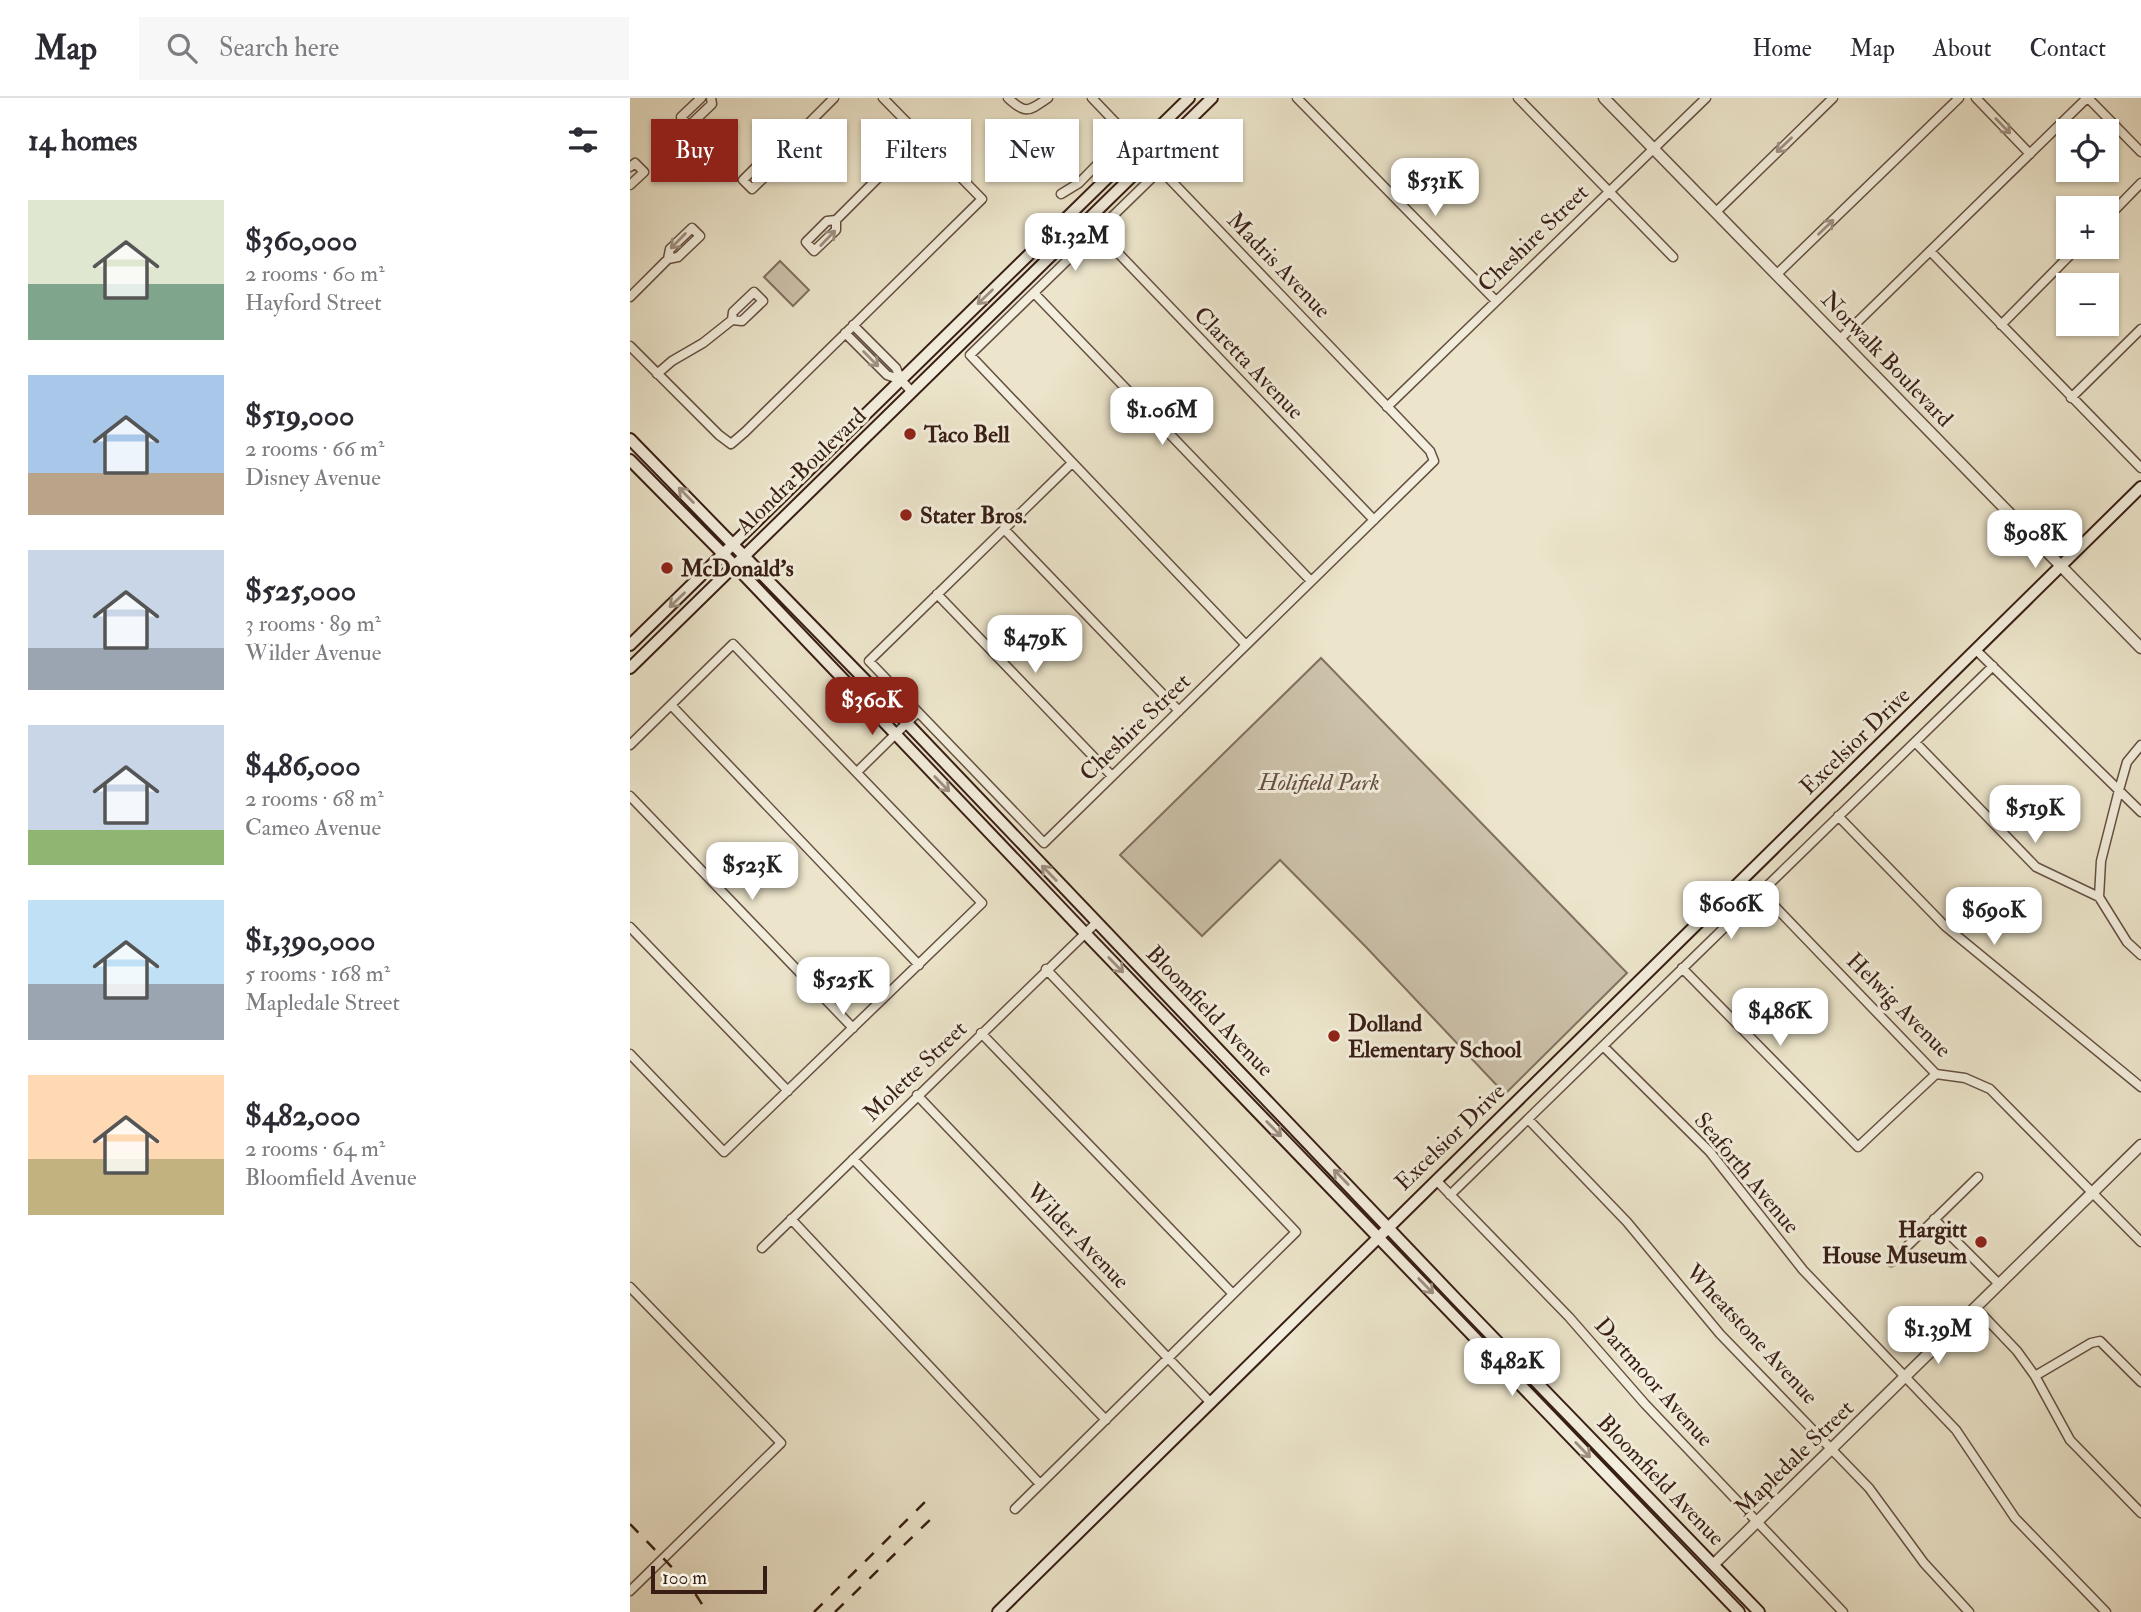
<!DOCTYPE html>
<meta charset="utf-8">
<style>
body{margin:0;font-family:"IM FELL Double Pica",serif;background:#f7f7f7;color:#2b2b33;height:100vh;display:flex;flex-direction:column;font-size:26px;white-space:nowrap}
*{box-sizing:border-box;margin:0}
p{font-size:23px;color:#7c7c81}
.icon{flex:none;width:38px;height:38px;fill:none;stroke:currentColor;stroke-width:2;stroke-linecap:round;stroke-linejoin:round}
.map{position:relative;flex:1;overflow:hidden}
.side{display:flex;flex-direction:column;background:#fff;width:630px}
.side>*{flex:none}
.banner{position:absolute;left:21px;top:21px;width:665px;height:63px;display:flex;gap:14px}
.buttons{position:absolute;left:1426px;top:21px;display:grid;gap:14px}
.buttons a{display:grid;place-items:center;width:63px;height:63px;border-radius:0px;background:#fff;box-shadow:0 2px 5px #0004;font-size:35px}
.scale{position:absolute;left:21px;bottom:18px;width:116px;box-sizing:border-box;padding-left:7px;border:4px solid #381e15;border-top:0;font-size:19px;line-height:24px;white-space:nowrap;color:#381e15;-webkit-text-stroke:5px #f3eedd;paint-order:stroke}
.price{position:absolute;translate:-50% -60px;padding:0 16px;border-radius:14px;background:#fff;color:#222;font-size:23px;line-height:46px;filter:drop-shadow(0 2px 4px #0008)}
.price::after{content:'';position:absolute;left:50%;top:42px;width:21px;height:16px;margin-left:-10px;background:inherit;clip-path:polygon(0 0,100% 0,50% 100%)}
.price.on{background:#8f2418;color:#fff}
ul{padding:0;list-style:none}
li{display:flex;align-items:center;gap:21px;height:175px;padding:0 28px}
li span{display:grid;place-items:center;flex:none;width:196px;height:140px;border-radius:0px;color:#555}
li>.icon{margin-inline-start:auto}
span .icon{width:84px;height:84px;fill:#fffc;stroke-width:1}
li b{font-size:30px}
h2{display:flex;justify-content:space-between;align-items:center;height:84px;padding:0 28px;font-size:30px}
.chip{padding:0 24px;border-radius:0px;background:#fff;box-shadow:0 2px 5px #0004;font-size:24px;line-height:63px}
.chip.on{background:#8f2418;color:#fff}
header{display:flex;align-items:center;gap:42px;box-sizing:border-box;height:98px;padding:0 35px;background:#fff;border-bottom:2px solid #e1e1e2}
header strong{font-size:33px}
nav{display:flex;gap:38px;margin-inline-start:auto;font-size:24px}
.search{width:490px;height:63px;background:#f7f7f7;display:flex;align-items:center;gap:18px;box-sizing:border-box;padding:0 24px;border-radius:0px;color:#7c7c81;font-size:26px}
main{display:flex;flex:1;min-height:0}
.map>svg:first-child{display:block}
</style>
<header>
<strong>Map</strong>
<div class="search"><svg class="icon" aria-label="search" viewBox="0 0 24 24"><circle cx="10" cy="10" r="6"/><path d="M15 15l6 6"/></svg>Search here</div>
<nav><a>Home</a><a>Map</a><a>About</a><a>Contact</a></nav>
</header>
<main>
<section class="side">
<h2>14 homes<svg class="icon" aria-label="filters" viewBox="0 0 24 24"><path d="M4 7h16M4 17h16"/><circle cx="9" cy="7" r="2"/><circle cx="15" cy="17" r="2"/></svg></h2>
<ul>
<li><span style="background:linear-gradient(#dfe7d0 60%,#7fa58c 0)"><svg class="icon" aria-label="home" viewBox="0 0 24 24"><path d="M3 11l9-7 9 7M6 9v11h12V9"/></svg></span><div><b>$360,000</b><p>2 rooms · 60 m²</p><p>Hayford Street</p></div></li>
<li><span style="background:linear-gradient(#a9c7e8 70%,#b9a48a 0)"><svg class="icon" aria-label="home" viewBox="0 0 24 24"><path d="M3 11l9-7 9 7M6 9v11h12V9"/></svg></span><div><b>$519,000</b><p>2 rooms · 66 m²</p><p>Disney Avenue</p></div></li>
<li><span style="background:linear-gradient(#c9d6e8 70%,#9aa5b1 0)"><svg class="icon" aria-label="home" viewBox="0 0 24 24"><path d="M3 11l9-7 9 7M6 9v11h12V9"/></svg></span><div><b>$525,000</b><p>3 rooms · 89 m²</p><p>Wilder Avenue</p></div></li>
<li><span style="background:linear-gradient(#c9d6e8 75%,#8fb573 0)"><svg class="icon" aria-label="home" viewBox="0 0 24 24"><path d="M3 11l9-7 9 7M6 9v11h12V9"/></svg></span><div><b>$486,000</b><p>2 rooms · 68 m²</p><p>Cameo Avenue</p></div></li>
<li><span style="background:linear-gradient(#bfe0f5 60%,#9aa5b1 0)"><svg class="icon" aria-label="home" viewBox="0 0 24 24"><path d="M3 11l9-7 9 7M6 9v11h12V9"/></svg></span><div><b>$1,390,000</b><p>5 rooms · 168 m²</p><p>Mapledale Street</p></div></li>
<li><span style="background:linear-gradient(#ffd9b3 60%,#c2b280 0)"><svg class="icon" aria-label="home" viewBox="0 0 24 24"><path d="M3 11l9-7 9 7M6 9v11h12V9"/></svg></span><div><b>$482,000</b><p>2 rooms · 64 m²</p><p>Bloomfield Avenue</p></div></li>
</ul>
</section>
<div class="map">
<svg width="1511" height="1514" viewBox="0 0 1511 1514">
<rect width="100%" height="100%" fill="#ece5cb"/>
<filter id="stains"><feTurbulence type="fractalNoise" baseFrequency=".00286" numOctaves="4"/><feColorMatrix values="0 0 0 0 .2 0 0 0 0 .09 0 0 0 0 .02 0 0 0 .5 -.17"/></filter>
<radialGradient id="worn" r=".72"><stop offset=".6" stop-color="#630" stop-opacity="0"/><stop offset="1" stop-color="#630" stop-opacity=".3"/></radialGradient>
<!-- green -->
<path fill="#cdc3ac" stroke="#827060" stroke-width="2" d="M150,163L179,192L163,208L134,179Z
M691,560L997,875L875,996L736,849L650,762L572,838L490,757Z"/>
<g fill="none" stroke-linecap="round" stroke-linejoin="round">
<defs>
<path id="minor" d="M71,0L51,19L59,28L82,6L81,0
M378,0C396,17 399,13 418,0
M667,0L866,203
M888,0L1043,159
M1346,0L1400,56
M1458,0L1511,54
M142,62L143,71L122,91L113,82L134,61L142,62L204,0
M0,69L5,65L14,74L0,87
M531,71L340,257L616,547
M431,96L449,85L497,36
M1086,114L1203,0
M1477,120L1511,85
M206,122V132L184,153L176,144L197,123L206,122L291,37
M467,133L744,422
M1300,153L1511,370
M1147,176L1329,0
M404,195L681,483
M0,199L38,161L48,159L70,138L62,130L40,151L38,161
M223,227L266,270L271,282L282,294
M1371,227L1448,149
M215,235L257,277L271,282
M1210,241L1457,0
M0,248L89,337L101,346L115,334L352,101L253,0
M27,276L42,263L73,245L102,222L103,214L124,194L133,203L112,223L102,222
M1441,300L1511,231
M757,309L1076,0
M442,365L239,563L414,745L804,363L800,353L462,0
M374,431L549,613
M307,496L482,678
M1347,553L1511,714
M41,607L289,867
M1285,644L1406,769L1469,799L1497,844L1511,857
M0,647L103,546L352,805L94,1054L0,956
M227,674L288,614
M0,698L223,930
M1208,718L1315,828L1511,989
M1131,794L1306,976L1335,980L1360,991L1511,1144
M1469,799L1471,763L1489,692L1497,664L1511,647
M0,829L158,993
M1052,870L1228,1049L1306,976
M351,935L603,1196
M973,948L1080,1054L1173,1172L1326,1332L1385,1420L1476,1514
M287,997L581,1305
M898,1021L997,1124L1090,1236L1239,1390L1294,1465L1339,1514
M223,1061L476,1322
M806,1082L939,1219L1015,1306L1213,1514
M820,1097L1363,568
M161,1121L410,1386
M1304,1121L1369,1186
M132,1150L467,824
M1261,1164L1348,1079
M0,1189L151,1345L0,1493
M1345,1209L1387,1253L1405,1278L1440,1342L1511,1415
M1405,1278L1461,1245L1470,1243L1511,1284
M385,1411L666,1134L416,871"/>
<path id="tertiary" d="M974,0L1511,550
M1084,1466L1511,1047"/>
<path id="secondary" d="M0,341L277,625L827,1202L1129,1514
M0,362L112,475L455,835L1109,1514
M0,547L559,0
M0,570L582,0
M368,1514L1511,389"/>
</defs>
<!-- minor casing -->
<use href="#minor" stroke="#655042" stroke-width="11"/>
<!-- tertiary casing -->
<use href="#tertiary" stroke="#655042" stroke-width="13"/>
<!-- secondary casing -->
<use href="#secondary" stroke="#381e15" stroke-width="14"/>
<!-- minor -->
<use href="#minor" stroke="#f3eedd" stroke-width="8"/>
<!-- tertiary -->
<use href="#tertiary" stroke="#f3eedd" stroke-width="10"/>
<!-- secondary -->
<use href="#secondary" stroke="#f3eedd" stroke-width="10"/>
<!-- rail -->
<path stroke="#381e15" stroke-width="2.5" stroke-dasharray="12 12" stroke-linecap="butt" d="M0,1426L61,1489L77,1514
M184,1514L297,1402
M205,1514L307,1415"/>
</g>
<!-- one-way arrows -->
<defs><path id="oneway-shaft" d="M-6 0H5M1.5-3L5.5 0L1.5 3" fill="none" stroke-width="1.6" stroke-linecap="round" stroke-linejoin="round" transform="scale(1.75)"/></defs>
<g stroke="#9f9083">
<use href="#oneway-shaft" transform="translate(1373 28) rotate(46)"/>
<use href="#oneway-shaft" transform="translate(1154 47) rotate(136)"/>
<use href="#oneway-shaft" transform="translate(1196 129) rotate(-44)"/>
<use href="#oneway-shaft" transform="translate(198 140) rotate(-46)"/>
<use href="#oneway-shaft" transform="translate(48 143) rotate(135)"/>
<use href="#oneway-shaft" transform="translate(355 199) rotate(136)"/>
<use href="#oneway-shaft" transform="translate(241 261) rotate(45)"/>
<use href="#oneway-shaft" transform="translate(56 397) rotate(-135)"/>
<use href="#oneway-shaft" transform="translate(47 502) rotate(136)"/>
<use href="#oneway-shaft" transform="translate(312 686) rotate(46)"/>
<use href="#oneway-shaft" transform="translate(419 775) rotate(-134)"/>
<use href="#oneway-shaft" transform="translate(486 867) rotate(46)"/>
<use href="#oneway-shaft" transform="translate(644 1031) rotate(46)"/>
<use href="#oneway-shaft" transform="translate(711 1079) rotate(-134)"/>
<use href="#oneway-shaft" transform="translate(796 1188) rotate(46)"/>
<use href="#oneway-shaft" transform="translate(953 1352) rotate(46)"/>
</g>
<!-- markers -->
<g fill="#8f2418" stroke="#f3eedd" stroke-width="2.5">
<circle cx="280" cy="336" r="7"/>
<circle cx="276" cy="417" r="7"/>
<circle cx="37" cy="470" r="7"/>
<circle cx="704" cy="938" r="7"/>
<circle cx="1351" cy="1144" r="7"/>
</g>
<g text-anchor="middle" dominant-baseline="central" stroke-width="6" stroke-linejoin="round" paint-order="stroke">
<!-- street labels -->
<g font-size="23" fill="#381e15" stroke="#f3eedd">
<text transform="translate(903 140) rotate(-44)">Cheshire Street</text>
<text transform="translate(649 167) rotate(46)">Madris Avenue</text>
<text transform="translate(1257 261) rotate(46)">Norwalk Boulevard</text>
<text transform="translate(619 265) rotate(46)">Claretta Avenue</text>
<text transform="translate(171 373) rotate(-44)">Alondra Boulevard</text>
<text transform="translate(505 629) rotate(-44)">Cheshire Street</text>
<text transform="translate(1225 643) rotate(-44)">Excelsior Drive</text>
<text transform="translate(1269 907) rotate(45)">Helwig Avenue</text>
<text transform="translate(580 913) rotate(46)">Bloomfield Avenue</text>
<text transform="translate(285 973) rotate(-44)">Molette Street</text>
<text transform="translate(820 1039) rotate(-44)">Excelsior Drive</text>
<text transform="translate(1117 1075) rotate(50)">Seaforth Avenue</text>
<text transform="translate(448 1138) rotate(46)">Wilder Avenue</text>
<text transform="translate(1122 1236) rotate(47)">Wheatstone Avenue</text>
<text transform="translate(1024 1284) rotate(48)">Dartmoor Avenue</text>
<text transform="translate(1164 1360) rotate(-44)">Mapledale Street</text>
<text transform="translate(1031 1382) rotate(46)">Bloomfield Avenue</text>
</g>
<!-- poi labels -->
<g font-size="23" font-weight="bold" fill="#381e15" stroke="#f3eedd" text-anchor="start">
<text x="294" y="336">Taco Bell</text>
<text x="290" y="417">Stater Bros.</text>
<text x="51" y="470">McDonald's</text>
<text x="718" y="925">Dolland<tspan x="718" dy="26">Elementary School</tspan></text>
<text x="1337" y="1131" text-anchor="end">Hargitt<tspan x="1337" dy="26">House Museum</tspan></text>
</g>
<!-- park labels -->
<g font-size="23" font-style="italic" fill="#655042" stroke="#f3eedd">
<text x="689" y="684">Holifield Park</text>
</g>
</g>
<rect width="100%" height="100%" filter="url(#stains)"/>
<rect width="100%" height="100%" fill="url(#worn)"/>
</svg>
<div class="buttons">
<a><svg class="icon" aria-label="locate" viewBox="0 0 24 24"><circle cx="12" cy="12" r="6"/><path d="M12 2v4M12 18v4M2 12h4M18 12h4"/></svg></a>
<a>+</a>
<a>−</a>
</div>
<div class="scale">100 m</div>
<b class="price" style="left:805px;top:120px">$531K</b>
<b class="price" style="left:445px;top:175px">$1.32M</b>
<b class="price" style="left:532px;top:349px">$1.06M</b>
<b class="price" style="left:1405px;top:472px">$908K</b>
<b class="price" style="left:405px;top:577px">$479K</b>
<b class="price on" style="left:242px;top:639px">$360K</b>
<b class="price" style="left:1405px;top:747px">$519K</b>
<b class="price" style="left:122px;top:804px">$523K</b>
<b class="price" style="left:1101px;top:843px">$606K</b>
<b class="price" style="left:1364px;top:849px">$690K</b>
<b class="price" style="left:213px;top:919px">$525K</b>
<b class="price" style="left:1150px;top:950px">$486K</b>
<b class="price" style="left:1308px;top:1268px">$1.39M</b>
<b class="price" style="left:882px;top:1300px">$482K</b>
<div class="banner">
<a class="chip on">Buy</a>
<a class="chip">Rent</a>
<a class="chip">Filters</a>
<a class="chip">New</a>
<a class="chip">Apartment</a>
</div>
</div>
</main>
